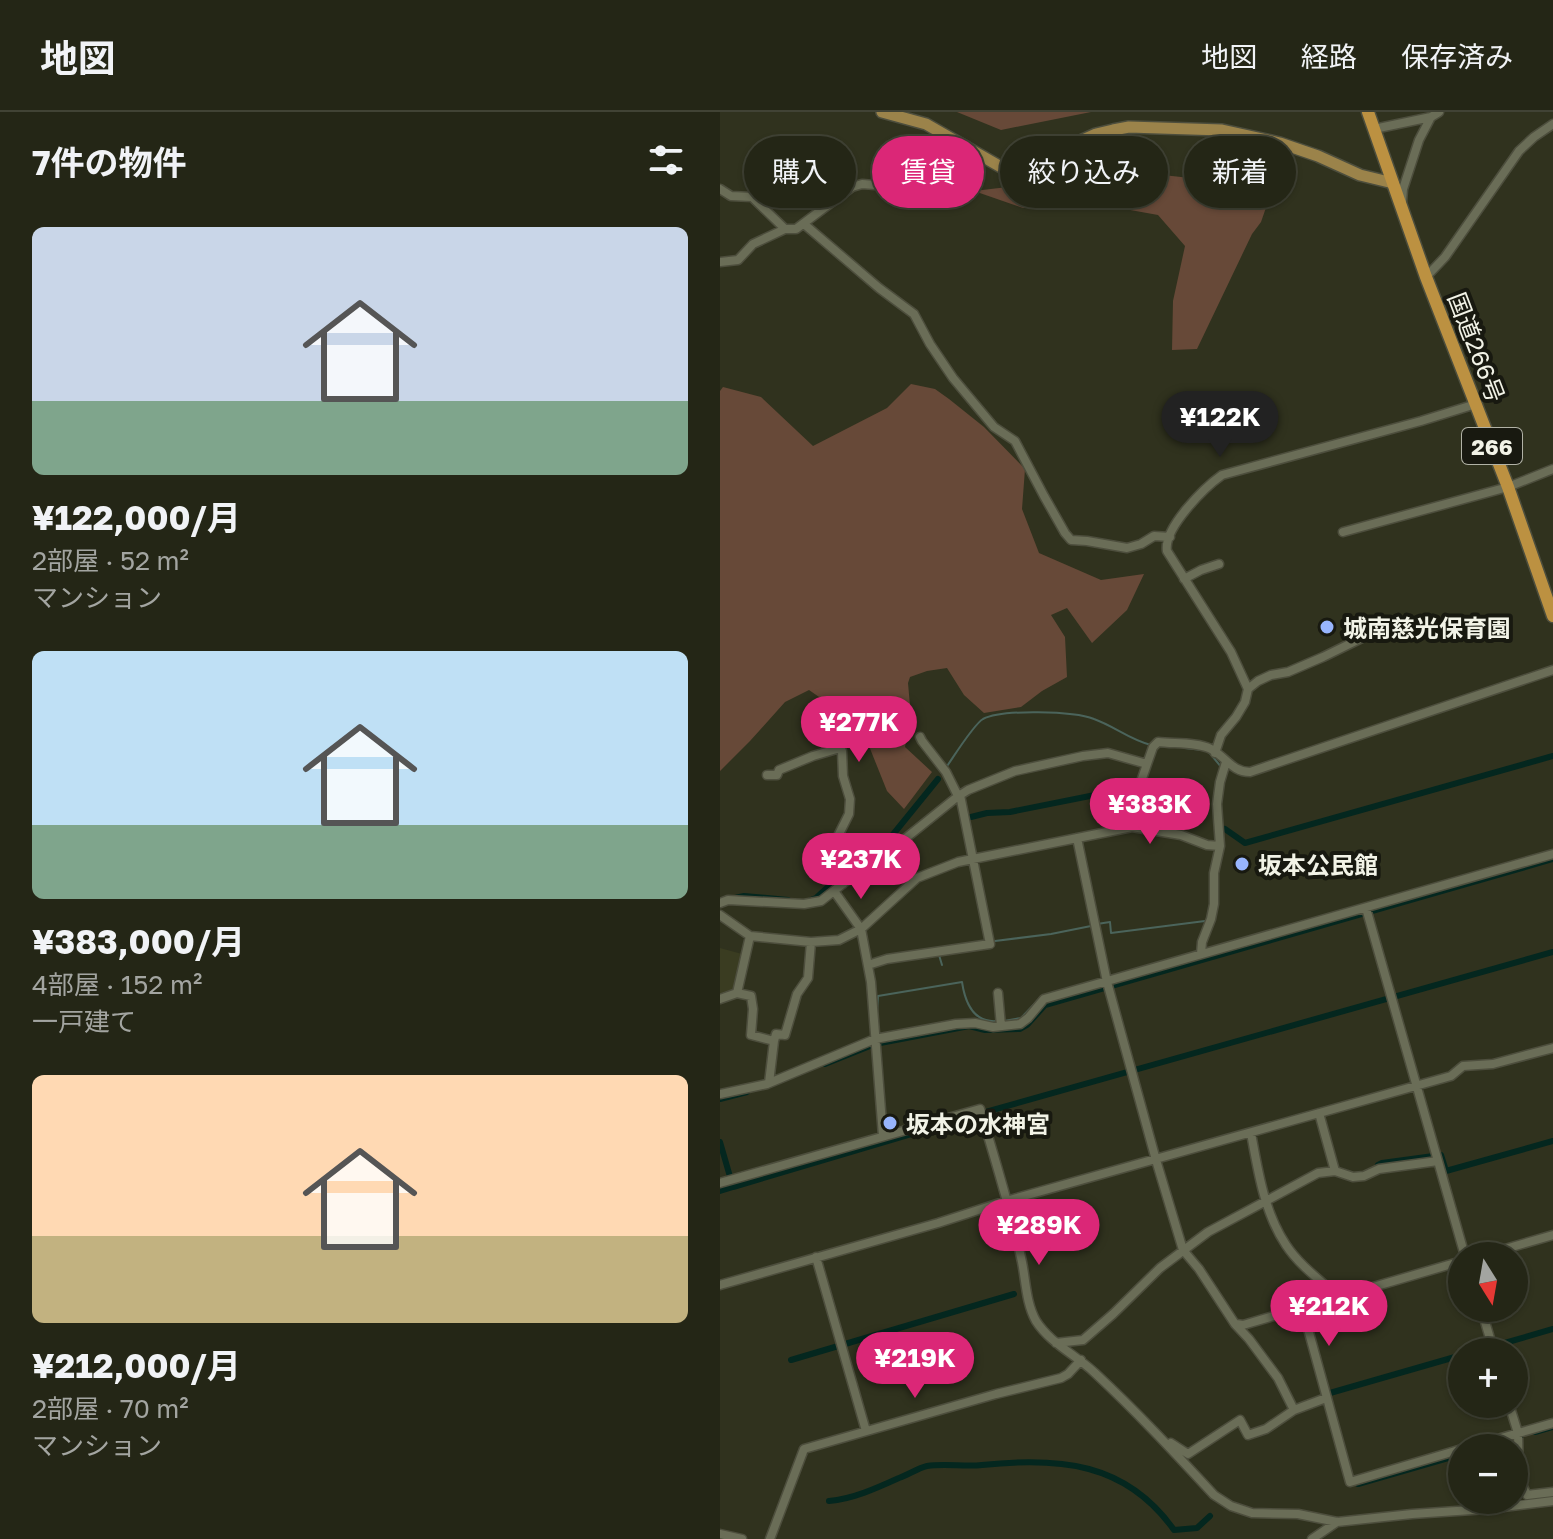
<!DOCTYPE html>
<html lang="ja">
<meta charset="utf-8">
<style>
body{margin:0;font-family:"Golos Text","Noto Sans JP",sans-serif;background:#303223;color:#f1f3f6;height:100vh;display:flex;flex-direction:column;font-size:30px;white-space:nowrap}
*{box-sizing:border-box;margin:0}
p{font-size:26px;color:#a3a5a1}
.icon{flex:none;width:44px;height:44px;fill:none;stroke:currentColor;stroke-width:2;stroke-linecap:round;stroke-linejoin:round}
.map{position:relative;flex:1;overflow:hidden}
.panel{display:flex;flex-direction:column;background:#242616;width:720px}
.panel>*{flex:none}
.hud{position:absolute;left:24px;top:24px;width:688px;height:72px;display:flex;gap:16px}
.needle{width:52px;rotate:169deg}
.tools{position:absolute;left:728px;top:1130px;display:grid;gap:16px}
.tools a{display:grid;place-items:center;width:80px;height:80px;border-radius:50%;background:#242616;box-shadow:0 2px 6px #0004,0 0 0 2px #414335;font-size:40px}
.price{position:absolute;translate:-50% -68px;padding:0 18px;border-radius:28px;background:#db2777;color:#fff;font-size:26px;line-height:52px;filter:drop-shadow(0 2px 4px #0008)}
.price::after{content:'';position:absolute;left:50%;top:48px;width:24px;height:18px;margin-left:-12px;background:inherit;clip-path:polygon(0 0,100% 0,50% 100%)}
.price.active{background:#222;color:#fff}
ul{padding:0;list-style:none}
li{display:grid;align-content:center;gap:16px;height:424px;padding:0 32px}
li span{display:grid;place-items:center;height:248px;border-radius:12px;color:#555}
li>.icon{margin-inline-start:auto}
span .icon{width:144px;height:144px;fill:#fffc;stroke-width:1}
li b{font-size:34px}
h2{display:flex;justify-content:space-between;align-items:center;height:96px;padding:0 32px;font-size:34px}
.tag{padding:0 28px;border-radius:36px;background:#242616;box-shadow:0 2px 6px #0004,0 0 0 2px #414335;font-size:28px;line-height:72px}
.tag.active{background:#db2777;color:#fff}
header{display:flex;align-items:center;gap:48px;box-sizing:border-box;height:112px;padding:0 40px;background:#242616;border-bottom:2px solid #414335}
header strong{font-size:38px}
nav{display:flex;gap:44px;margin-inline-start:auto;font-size:28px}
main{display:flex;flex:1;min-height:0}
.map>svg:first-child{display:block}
</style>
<header>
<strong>地図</strong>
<nav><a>地図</a><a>経路</a><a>保存済み</a></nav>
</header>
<main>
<section class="panel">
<h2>7件の物件<svg class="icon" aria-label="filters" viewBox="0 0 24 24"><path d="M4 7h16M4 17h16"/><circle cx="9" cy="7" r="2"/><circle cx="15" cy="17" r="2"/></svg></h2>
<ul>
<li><span style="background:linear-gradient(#c9d6e8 70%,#7fa58c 0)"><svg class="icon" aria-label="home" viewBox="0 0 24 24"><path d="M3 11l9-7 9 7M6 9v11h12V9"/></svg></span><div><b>¥122,000/月</b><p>2部屋 · 52 m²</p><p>マンション</p></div></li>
<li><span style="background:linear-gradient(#bfe0f5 70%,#7fa58c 0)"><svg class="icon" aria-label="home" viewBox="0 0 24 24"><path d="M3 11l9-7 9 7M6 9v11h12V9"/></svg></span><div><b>¥383,000/月</b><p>4部屋 · 152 m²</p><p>一戸建て</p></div></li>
<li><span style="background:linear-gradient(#ffd9b3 65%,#c2b280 0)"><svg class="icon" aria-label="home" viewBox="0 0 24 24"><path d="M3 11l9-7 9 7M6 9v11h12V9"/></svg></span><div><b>¥212,000/月</b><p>2部屋 · 70 m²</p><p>マンション</p></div></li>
</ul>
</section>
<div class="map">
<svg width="833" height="1427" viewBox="0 0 833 1427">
<rect width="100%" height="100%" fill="#30321e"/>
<!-- built -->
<path fill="#3a3c21" d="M0,836L22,842L14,879L0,883Z"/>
<!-- green -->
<path fill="#674938" d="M237,0H371L281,18Z
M416,60L470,66L503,64L537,67L550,84L541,110L532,122L477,237L452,238L453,189L465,134L438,103L388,94L303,96L254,79Z
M191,272L215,277L229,287L264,315L305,357L302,397L319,441L381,468L424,462L407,498L372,531L347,496L331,503L345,525L347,565L322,579L301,595L264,601L244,583L227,556L207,559L190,565L188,571L191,605L185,635L212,660L184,697L167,679L141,614L89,578L65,590L30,629L0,659V279L3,275L41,285L93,334L167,296Z"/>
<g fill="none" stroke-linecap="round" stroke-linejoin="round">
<!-- stream -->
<path stroke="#4b645b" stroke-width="2" d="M437,634L458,635
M465,636L482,638
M488,639L502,656
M225,657C233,646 253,613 263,607C282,597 354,599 374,607C394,614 410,628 431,633
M377,812L390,810L391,821L485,809
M275,829L331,822L371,814
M219,843L222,853
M157,900L158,884L242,870C245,890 253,911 277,909
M284,909L301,906L321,885"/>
<!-- canal -->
<path stroke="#04271f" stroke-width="6" d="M251,705L267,701L290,700L390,680L412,685
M505,717L525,731L833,644
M15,786L24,784L68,788
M91,788L96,786L130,755L158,741L218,667
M105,952L155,932L249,914L265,918L300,917L307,913L325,893L833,747
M0,987L27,980
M0,1030L13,1075L0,1079
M658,1053L662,1051L721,1043L726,1059L833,1029
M13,1075L218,1014L230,1017L237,1010L248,1005L833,840
M753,1240L833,1217
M71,1248L294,1182
M610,1281L742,1243
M815,1320L833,1315
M762,1336L800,1325
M638,1372L742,1342
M109,1389C133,1387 157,1376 179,1366C188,1363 198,1356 207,1354C225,1351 244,1355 262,1353C339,1345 406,1350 454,1418L477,1416L490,1404"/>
<defs>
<path id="minor" d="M654,17L711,5L719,0
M0,77L11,84L32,85L65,117
M682,90L683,77L699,28L711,5
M84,112L159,176L194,202L210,232L233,266L274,315L295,329L324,384L345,421L351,428L367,429L407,436L421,432L434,424L450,425
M0,150L18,148L33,132L65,117H76L132,75L142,72L168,74L178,70L203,44L231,27
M706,165L725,145L799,39L814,25L833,12
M623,420L788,375L833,357
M464,467L481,458L499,452
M528,577L511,540L447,439C443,416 485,375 502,363L701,309L756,292
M200,625L202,629L226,660L238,684
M495,641L501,623L516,605L525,590L528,577L538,569L551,563L568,560L603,545L650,522
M47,663H57L59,658L93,644L120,636L122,639L123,664L130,687L129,702L118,724L116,734L123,772
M412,715L416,684L427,652
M357,726L387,870L436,1048L463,1138L479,1157L515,1212L529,1227L558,1266L574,1298
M114,779L141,817L151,870L163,1024
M0,791L8,788L84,792L101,789L139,759L171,738L237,685L248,678L295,659L363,644L388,641L427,652L433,635L438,630C454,632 477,630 491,637C506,645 512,660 530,660L833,558
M646,796L745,1144
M0,803L30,824L91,830L119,828L141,817L197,766L238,750L412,715L461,723L487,733L500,734
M481,842L482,830L491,807L494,792V761L500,734L497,692L500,670L506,650
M148,853L167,847L270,832L240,683
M17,881L30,824
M278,881L281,914
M0,887L17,881L31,884L33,897L31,923L54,929L56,922L65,923L77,882L88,866L91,830
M49,971L54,929
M0,982L47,972L155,927L236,912L255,911L273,915L300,912L308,906L324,887L833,742
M599,1001L615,1059
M531,1021C538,1059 544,1100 566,1133C579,1153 601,1169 619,1185
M0,1071L260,997C275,1048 291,1098 302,1150C306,1170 306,1191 316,1209C330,1231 356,1243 375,1261C417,1300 455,1341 494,1383L511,1394L532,1401L578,1402L617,1410L692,1402L767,1397L833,1389
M761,1144L833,1123
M96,1145L146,1319
M0,1173L218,1111L286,1089L724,966L731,964L743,954L773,952L833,936
M582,1195L630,1370L742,1337
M761,1196L774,1240
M516,1212L523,1213L742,1149
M336,1231L363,1228L393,1202L440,1156L488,1120L598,1061L615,1059L633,1065L644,1064L659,1057L718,1049
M789,1292L798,1321L799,1366L807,1383L833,1380
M451,1331L468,1342L520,1308L528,1323L546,1317L574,1298L606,1286
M747,1336L833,1311
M0,1422L22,1427
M50,1427L84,1337L276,1282L341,1266L348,1262L361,1248
M592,1427L617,1410"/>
<path id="major" d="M162,0L206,12L281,55L296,56L305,54L376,22L393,18L409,15L502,18L560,31L598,44L640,63L673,71"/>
<path id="highway" d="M648,0L706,165L788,375L833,504"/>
</defs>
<!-- minor casing -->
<use href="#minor" stroke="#4d4e3d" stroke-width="11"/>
<!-- major casing -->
<use href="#major" stroke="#4d4e3d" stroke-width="14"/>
<!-- highway casing -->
<use href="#highway" stroke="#4d4e3d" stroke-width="15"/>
<!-- minor -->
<use href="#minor" stroke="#6a6d57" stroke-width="8"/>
<!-- major -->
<use href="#major" stroke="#9b834a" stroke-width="11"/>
<!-- highway -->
<use href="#highway" stroke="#bc9141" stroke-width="12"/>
</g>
<!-- markers -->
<g fill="#98b5fd" stroke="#181910" stroke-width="3">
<circle cx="607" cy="515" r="8"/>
<circle cx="522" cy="752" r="8"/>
<circle cx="170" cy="1011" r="8"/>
</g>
<g text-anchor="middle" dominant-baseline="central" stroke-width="8" stroke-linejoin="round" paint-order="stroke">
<!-- shield labels -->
<rect fill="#181910" stroke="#b1b2a6" stroke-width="2" x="742" y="316" width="60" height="36" rx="6"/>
<g font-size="22" font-weight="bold" fill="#f2f3e7">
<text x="772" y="334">266</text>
</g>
<!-- street labels -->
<g font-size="24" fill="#f2f3e7" stroke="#181910">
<text transform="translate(757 235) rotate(69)">国道266号</text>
</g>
<!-- poi labels -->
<g font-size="24" font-weight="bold" fill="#f2f3e7" stroke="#181910" text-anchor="start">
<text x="623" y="515">城南慈光保育園</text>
<text x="538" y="752">坂本公民館</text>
<text x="186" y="1011">坂本の水神宮</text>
</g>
</g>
</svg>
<div class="tools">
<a><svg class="needle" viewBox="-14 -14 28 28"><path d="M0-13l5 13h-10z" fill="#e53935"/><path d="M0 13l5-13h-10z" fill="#a3a5a1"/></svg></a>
<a>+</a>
<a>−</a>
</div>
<b class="price active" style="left:500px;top:347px">¥122K</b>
<b class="price" style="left:139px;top:652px">¥277K</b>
<b class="price" style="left:430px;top:734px">¥383K</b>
<b class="price" style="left:141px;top:789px">¥237K</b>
<b class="price" style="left:319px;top:1155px">¥289K</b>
<b class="price" style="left:609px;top:1236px">¥212K</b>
<b class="price" style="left:195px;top:1288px">¥219K</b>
<div class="hud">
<a class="tag">購入</a>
<a class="tag active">賃貸</a>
<a class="tag">絞り込み</a>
<a class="tag">新着</a>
</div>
</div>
</main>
